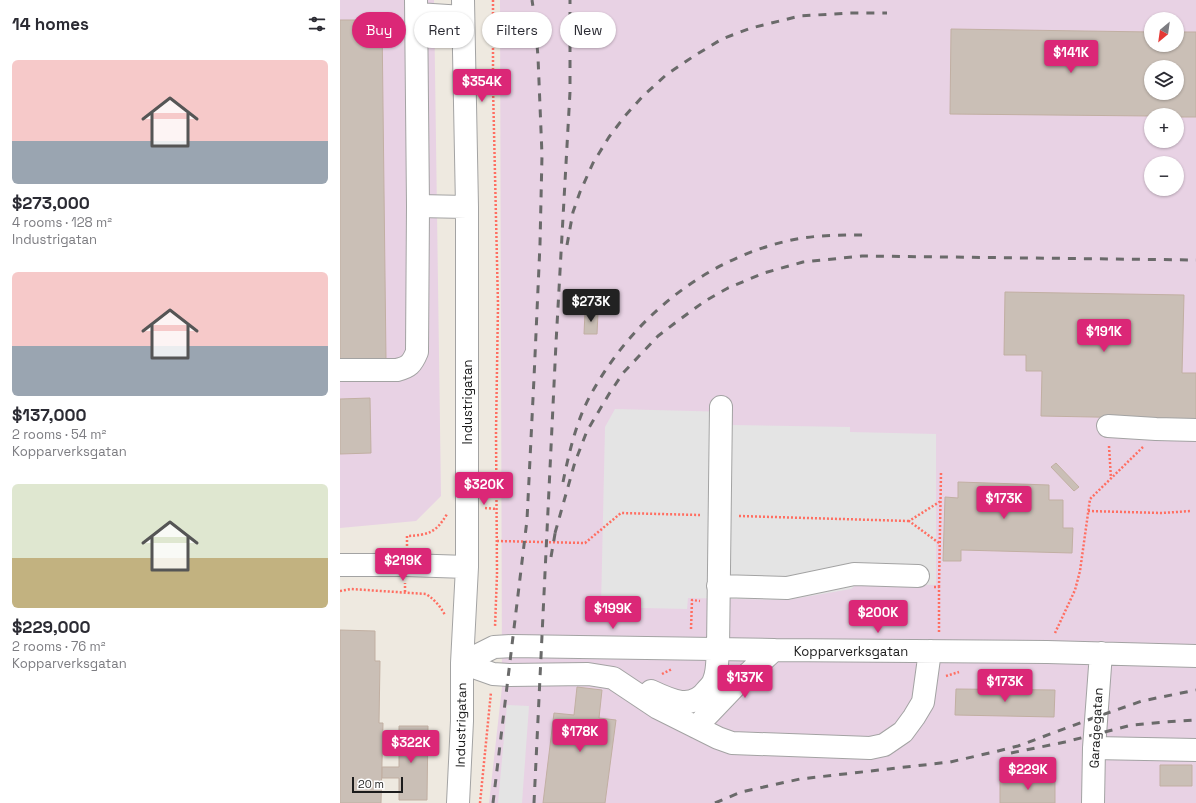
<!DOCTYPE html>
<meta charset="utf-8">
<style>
body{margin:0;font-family:"Space Grotesk",sans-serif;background:#f2f2f3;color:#2b2b33;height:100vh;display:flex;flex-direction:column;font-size:15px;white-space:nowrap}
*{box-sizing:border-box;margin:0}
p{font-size:13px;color:#7c7c81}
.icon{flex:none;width:22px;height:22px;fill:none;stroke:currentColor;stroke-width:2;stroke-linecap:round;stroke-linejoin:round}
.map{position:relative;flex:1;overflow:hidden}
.drawer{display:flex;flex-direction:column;background:#fff;width:340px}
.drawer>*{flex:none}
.top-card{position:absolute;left:12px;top:12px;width:380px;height:36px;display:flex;gap:8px}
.needle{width:26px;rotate:209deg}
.buttons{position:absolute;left:804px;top:12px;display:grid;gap:8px}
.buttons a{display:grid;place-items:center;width:40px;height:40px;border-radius:50%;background:#fff;box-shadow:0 1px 3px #0004;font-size:20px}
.scale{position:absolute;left:12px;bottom:10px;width:51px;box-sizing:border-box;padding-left:4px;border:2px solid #1c1c1c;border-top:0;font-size:11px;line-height:14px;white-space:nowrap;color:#1c1c1c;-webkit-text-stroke:3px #fff;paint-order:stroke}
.price{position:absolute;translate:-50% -34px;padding:0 9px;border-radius:4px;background:#db2777;color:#fff;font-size:13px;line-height:26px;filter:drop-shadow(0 1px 2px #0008)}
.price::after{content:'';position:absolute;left:50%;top:24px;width:12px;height:9px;margin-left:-6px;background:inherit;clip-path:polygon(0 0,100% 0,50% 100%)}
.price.active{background:#222;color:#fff}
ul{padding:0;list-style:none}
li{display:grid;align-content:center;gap:8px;height:212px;padding:0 12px}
li span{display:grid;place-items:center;height:124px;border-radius:6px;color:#555}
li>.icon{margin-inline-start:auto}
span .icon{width:72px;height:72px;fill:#fffc;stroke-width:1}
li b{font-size:17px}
h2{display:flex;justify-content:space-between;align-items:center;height:48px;padding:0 12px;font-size:17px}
.pill{padding:0 14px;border-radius:18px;background:#fff;box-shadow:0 1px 3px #0004;font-size:14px;line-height:36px}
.pill.active{background:#db2777;color:#fff}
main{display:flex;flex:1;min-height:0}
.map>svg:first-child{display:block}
</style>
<main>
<section class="drawer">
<h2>14 homes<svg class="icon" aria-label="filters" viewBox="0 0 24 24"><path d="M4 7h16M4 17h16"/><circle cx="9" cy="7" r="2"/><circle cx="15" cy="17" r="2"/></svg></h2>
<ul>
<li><span style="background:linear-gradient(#f6c9c9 65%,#9aa5b1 0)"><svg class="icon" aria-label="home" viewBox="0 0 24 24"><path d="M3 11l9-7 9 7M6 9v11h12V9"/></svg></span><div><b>$273,000</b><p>4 rooms · 128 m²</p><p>Industrigatan</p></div></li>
<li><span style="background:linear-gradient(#f6c9c9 60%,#9aa5b1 0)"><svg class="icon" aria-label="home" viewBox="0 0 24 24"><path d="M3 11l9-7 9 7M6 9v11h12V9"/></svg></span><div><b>$137,000</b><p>2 rooms · 54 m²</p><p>Kopparverksgatan</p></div></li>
<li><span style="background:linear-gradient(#dfe7d0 60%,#c2b280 0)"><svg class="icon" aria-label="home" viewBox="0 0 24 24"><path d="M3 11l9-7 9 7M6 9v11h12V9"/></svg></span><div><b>$229,000</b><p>2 rooms · 76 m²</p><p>Kopparverksgatan</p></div></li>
</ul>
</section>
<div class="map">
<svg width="856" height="803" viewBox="0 0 856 803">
<rect width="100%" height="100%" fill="#eee9e0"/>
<!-- industrial -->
<path fill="#e8d2e4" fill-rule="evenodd" d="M0,0H94L101,496L76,521L0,528Z
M160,0H856V803H149L162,687ZM811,19H837V45H811ZM811,67H837V93H811ZM811,115H837V141H811ZM811,163H837V189H811Z"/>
<!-- parking -->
<path fill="#e4e4e4" d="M275,409L391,412V425L510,427V432L596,434V585L518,583L511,589L447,600L348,598L347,609L261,607L265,427Z
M167,705L189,706L182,803H158Z"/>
<!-- building -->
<path fill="#cabfb6" stroke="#c1afa2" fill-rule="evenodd" d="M0,20H42L46,360H0Z
M611,29L811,32V45H837V32H856V117H837V115H811V116L610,114ZM811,67H837V93H811Z
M665,292L844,295L842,373H856V419L701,416L702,371H686V355H664Z
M245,312L258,313L257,334H244Z
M30,398L31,453L0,454V399Z
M716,463L739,487L734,491L711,467Z
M618,482L709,485V500H723V528H733L732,553L621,550V561H603L605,497L618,498Z
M0,630L35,631V661H40L39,723H43L41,803H0Z
M237,687L262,690L259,718L276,720L265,803H203L214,713L234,715Z
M616,689L715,690L714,717L615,715Z
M59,726H88L87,800H59V778H42V767H59Z
M820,765H852V786H820Z
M660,779H715V803H660Z"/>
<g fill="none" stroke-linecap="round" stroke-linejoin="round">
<defs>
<path id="minor" d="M77,14L123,17
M78,206L127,207
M0,370H57C69,367 72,364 77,352L78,206L76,0
M768,426L816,429L856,430
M0,565H66L127,567
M378,586L447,588L514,574L578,576
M122,663L154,647L172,646L434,650L707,652L856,656
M122,663L153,674L169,675L248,674L273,678L318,708L378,738L392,743L530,748L544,745L563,732L574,717L583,702L590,651
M311,691C330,700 352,711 367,690C370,687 373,684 374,680C378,671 377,659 378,649L381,407
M356,727L400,681L434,650
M754,748L856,750
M118,803L122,721V663L127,567V207L123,0
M753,803L754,748L761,653"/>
</defs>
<!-- minor casing -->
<use href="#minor" stroke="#a3a3a3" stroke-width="24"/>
<!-- path -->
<path stroke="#ff6e61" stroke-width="2.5" stroke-dasharray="2 2" stroke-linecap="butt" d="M153,0V87L158,305L156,432L157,574L155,627
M769,446L771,479
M145,508L157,509
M748,511L822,513L851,511
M399,516L569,521
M157,541L245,543L281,513L360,515
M599,543L569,521L601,501
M67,546V536C88,535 96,533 107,514
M594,587H599V633
M599,587L601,473
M0,591L11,589L86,594C95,600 100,606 105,615
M65,592V583
M351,629L352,600L360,601
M715,633L735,590L740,571L750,499L803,447
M322,674L332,669
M606,676L619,672
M140,803L151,692"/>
<!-- minor -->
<use href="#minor" stroke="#fff" stroke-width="22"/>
<!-- rail -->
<path stroke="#6a6a6a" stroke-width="3" stroke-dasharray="8 8" stroke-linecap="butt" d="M227,245L233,212L240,192L253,163L269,137L285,116L302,97L326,75L354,56L382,39L411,28L460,16L509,13H547
M223,482C229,453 236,422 250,396C291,320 362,261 447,241C472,235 499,235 525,235
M215,533L235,462L247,431L269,394L283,373L318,336L335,323L365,301L388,288L424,273L463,262L522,256L856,260
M211,557L216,528
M671,753L725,742L792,725L825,722L856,720
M153,803L187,520L194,378L200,244L202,155L198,57L195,20L192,0
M194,803L216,343L230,92V0
M375,803L401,792L460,779L610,762L654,752L678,746L756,717L802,701L856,690"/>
</g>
<g text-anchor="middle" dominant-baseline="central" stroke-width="4" stroke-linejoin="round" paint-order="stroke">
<!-- street labels -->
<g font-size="13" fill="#1c1c1c" stroke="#fff">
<text transform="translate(127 402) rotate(-90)">Industrigatan</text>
<text x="511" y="651">Kopparverksgatan</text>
<text transform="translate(121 725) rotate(-89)">Industrigatan</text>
<text transform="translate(756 728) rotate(-87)">Garagegatan</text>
</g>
</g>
</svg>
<div class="buttons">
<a><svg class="needle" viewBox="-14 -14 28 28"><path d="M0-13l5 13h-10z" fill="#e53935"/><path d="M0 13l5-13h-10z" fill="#7c7c81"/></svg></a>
<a><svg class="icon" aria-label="layers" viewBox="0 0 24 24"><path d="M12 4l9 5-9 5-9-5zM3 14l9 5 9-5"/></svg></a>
<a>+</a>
<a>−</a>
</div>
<div class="scale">20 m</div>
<b class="price" style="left:731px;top:74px">$141K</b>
<b class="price" style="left:142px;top:103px">$354K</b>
<b class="price active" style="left:251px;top:323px">$273K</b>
<b class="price" style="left:764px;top:353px">$191K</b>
<b class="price" style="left:144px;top:506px">$320K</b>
<b class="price" style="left:664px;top:520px">$173K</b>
<b class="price" style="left:63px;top:582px">$219K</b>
<b class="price" style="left:273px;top:630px">$199K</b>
<b class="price" style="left:538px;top:634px">$200K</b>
<b class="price" style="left:405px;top:699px">$137K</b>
<b class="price" style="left:665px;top:703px">$173K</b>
<b class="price" style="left:240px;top:753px">$178K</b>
<b class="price" style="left:71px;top:764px">$322K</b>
<b class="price" style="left:688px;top:791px">$229K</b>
<div class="top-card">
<a class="pill active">Buy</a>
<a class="pill">Rent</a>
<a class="pill">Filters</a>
<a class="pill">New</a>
</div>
</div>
</main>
